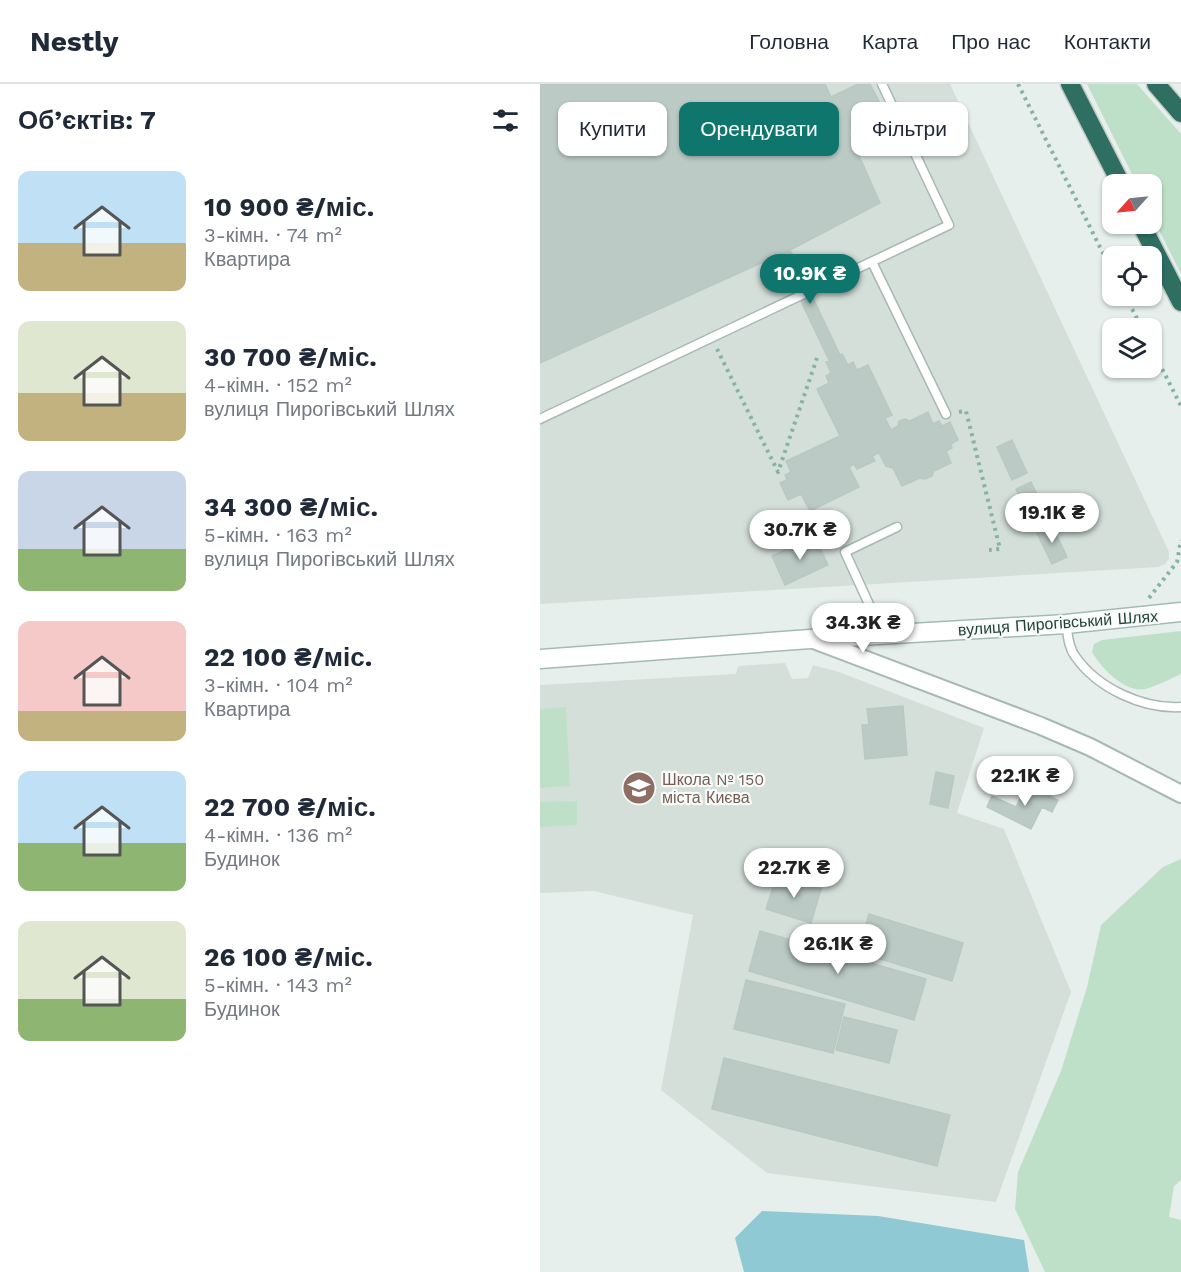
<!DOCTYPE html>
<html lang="uk">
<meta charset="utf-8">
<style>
body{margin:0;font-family:"Work Sans",sans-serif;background:#f6f6f7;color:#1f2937;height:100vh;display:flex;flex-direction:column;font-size:22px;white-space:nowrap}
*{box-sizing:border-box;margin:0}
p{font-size:20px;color:#747a83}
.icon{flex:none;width:33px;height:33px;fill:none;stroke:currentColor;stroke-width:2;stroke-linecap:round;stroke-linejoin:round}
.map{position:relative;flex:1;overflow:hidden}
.details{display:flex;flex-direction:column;background:#fff;width:540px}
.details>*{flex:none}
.top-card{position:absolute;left:18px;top:18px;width:532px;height:54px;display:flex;gap:12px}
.needle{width:39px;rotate:243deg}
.tools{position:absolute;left:562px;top:90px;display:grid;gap:12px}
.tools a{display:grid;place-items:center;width:60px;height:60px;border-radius:12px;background:#fff;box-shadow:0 2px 4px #0004;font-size:30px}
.price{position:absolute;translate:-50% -51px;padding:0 14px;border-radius:21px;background:#fff;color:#222;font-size:20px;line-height:39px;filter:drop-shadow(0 2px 3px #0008)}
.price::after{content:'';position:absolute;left:50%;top:36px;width:18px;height:14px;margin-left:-9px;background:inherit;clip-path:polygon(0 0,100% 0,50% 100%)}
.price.current{background:#0f766e;color:#fff}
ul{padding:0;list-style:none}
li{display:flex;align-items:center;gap:18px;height:150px;padding:0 18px}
li span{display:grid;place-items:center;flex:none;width:168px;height:120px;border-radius:12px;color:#555}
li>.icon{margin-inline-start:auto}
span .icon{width:72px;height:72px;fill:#fffc;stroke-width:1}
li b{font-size:26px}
h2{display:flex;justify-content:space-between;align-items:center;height:72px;padding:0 18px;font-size:26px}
.pill{padding:0 21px;border-radius:12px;background:#fff;box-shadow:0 2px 4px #0004;font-size:21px;line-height:54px}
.pill.current{background:#0f766e;color:#fff}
header{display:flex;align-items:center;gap:36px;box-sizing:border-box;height:84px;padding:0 30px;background:#fff;border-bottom:2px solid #e0e1e3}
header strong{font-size:28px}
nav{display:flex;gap:33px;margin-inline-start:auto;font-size:21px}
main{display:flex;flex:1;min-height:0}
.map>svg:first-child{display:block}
</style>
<header>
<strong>Nestly</strong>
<nav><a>Головна</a><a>Карта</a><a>Про нас</a><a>Контакти</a></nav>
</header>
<main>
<section class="details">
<h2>Об’єктів: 7<svg class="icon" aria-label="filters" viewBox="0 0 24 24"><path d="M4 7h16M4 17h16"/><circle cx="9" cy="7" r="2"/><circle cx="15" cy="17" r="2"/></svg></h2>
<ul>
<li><span style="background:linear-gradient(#bfe0f5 60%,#c2b280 0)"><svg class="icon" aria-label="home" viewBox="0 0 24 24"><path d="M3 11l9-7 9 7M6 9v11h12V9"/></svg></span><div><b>10 900 ₴/міс.</b><p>3-кімн. · 74 m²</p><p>Квартира</p></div></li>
<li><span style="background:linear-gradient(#dfe7d0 60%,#c2b280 0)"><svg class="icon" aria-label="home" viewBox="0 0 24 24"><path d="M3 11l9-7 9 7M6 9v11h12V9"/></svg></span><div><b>30 700 ₴/міс.</b><p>4-кімн. · 152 m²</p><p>вулиця Пирогівський Шлях</p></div></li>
<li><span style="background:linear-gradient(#c9d6e8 65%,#8fb573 0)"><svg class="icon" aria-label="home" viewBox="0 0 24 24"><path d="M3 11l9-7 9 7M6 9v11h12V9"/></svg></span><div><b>34 300 ₴/міс.</b><p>5-кімн. · 163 m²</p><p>вулиця Пирогівський Шлях</p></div></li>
<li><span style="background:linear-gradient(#f6c9c9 75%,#c2b280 0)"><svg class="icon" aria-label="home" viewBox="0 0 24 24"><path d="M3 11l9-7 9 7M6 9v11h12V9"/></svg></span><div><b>22 100 ₴/міс.</b><p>3-кімн. · 104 m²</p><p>Квартира</p></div></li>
<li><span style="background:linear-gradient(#bfe0f5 60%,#8fb573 0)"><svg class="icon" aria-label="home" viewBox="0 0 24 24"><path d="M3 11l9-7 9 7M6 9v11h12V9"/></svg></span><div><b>22 700 ₴/міс.</b><p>4-кімн. · 136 m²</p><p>Будинок</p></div></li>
<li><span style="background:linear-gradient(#dfe7d0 65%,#8fb573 0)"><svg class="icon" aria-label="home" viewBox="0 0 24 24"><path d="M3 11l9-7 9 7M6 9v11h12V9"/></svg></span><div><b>26 100 ₴/міс.</b><p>5-кімн. · 143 m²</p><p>Будинок</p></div></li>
</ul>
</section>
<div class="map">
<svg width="641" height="1188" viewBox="0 0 641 1188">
<rect width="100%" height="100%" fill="#e6efeb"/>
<!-- built -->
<path fill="#d4dfda" d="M0,0H410L629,468V475L625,480L618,483L0,520Z
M245,579L252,595L268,594L273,581L299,588L444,644L417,729L464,745L531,908L456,1118L227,1089L121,1006L153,831L54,807L0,809V601L196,590L198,582Z"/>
<!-- green -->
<path fill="#bfe0c8" d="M547,0H597L641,50V190L612,132V100H597Z
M641,547V590C630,595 617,602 605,605C585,609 561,584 552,568L554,560L562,556Z
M26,623L30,702L0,704V625Z
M37,717V741L0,743V718Z
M641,775V1096L634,1102L629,1133L641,1136V1188H505L475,1125L478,1088L521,987L547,903L561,841L623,783Z"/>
<!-- water -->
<path fill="#8ec9d4" d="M222,1127L338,1132L484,1156L489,1188H204L195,1154Z"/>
<!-- building -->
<path fill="#bbcac4" stroke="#b8c9c2" stroke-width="1.5" d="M0,0H285L291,13L318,0H330L346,31L309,49L340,119L250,166L0,279Z
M250,166L300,271L289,276L239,171Z
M302,270L308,281L313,278L317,286L328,281L352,331L345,334L351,346L358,342L359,337L365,335L370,337L388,328L393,340L399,337L402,342L410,338L418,356L411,360L412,364L406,367L411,379L394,387L392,392L385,395L380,394L362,402L353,384L346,382L339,369L332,372L335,377L317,385L314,380L309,383L319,403L270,427L261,410L248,416L240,399L247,396L245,391L251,388L246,377L300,352L277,305L289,299L286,292L291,289L286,278Z
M472,356L487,389L472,396L457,363Z
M491,398L507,431L491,438L476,405Z
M511,440L527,473L512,480L496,447Z
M275,453L288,481L245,501L232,472Z
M363,622L367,671L325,675L322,641H329L327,625Z
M396,688L414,692L408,724L390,720Z
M487,701L518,716L512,728L502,723L491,745L447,723L452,712L476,723Z
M237,791L281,805L271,839L226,825Z
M329,830L423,859L412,897L318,868Z
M220,847L386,895L374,936L209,887Z
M206,896L305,920L293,969L194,945Z
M304,933L357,946L349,979L296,966Z
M184,974L410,1031L397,1082L172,1025Z"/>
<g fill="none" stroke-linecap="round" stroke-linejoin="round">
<defs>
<path id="lane" d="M332,178L406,330
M0,335L409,141L342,0
M526,540C528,550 528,563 535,572C557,604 602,625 641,623
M335,551L333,529L305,468L357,443"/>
<path id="street" d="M271,555L501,642L550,663L641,710"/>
<path id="secondary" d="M0,575L270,555L526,540L641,528"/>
<path id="highway" d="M530,0L581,100
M616,0L641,29
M601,140L641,218"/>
</defs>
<!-- lane casing -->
<use href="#lane" stroke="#a8b8b2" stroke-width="11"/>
<!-- street casing -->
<use href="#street" stroke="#a8b8b2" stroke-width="20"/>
<!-- secondary casing -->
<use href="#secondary" stroke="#a4bbb3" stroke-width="21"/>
<!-- highway casing -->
<use href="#highway" stroke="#c2cac8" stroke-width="21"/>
<!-- path -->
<path stroke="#86b3a5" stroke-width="4" stroke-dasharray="3 4.5" stroke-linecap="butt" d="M478,0L573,189
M585,212L602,244
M177,265L238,388L277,274
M612,265L641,322
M419,328L426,327L460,465L449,466
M609,514L637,478L641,456"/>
<!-- lane -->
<use href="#lane" stroke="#fff" stroke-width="8"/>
<!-- street -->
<use href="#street" stroke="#fff" stroke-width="16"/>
<!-- secondary -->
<use href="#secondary" stroke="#fff" stroke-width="18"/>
<!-- highway -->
<use href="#highway" stroke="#2f6f62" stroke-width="18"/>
</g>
<!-- icons -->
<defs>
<symbol id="school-disc" viewBox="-11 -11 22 22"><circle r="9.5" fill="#8d6e63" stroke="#f7fbf9"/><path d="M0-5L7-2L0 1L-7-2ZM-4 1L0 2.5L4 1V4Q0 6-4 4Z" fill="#fff"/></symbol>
</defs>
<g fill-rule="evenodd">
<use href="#school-disc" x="80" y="685" width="38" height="38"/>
</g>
<g text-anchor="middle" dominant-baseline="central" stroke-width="4.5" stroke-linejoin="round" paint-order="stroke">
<!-- street labels -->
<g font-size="16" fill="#24423a" stroke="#f7fbf9">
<text transform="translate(518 539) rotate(-4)">вулиця Пирогівський Шлях</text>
</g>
<!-- education labels -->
<g font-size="16" fill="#785e54" stroke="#f7fbf9" text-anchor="start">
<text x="122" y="695">Школа № 150<tspan x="122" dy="18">міста Києва</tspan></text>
</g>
</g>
</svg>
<div class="tools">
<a><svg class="needle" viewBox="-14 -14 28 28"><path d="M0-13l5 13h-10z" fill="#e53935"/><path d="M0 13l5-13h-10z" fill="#747a83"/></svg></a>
<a><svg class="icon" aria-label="locate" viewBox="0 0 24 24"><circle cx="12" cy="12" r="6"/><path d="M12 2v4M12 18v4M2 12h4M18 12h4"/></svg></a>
<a><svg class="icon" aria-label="layers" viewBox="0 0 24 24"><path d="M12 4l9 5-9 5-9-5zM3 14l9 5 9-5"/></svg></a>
</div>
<b class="price current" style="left:270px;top:221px">10.9K ₴</b>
<b class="price" style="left:512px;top:460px">19.1K ₴</b>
<b class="price" style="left:260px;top:477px">30.7K ₴</b>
<b class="price" style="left:323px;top:570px">34.3K ₴</b>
<b class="price" style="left:485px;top:723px">22.1K ₴</b>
<b class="price" style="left:254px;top:815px">22.7K ₴</b>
<b class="price" style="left:298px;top:891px">26.1K ₴</b>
<div class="top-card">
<a class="pill">Купити</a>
<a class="pill current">Орендувати</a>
<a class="pill">Фільтри</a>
</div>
</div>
</main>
